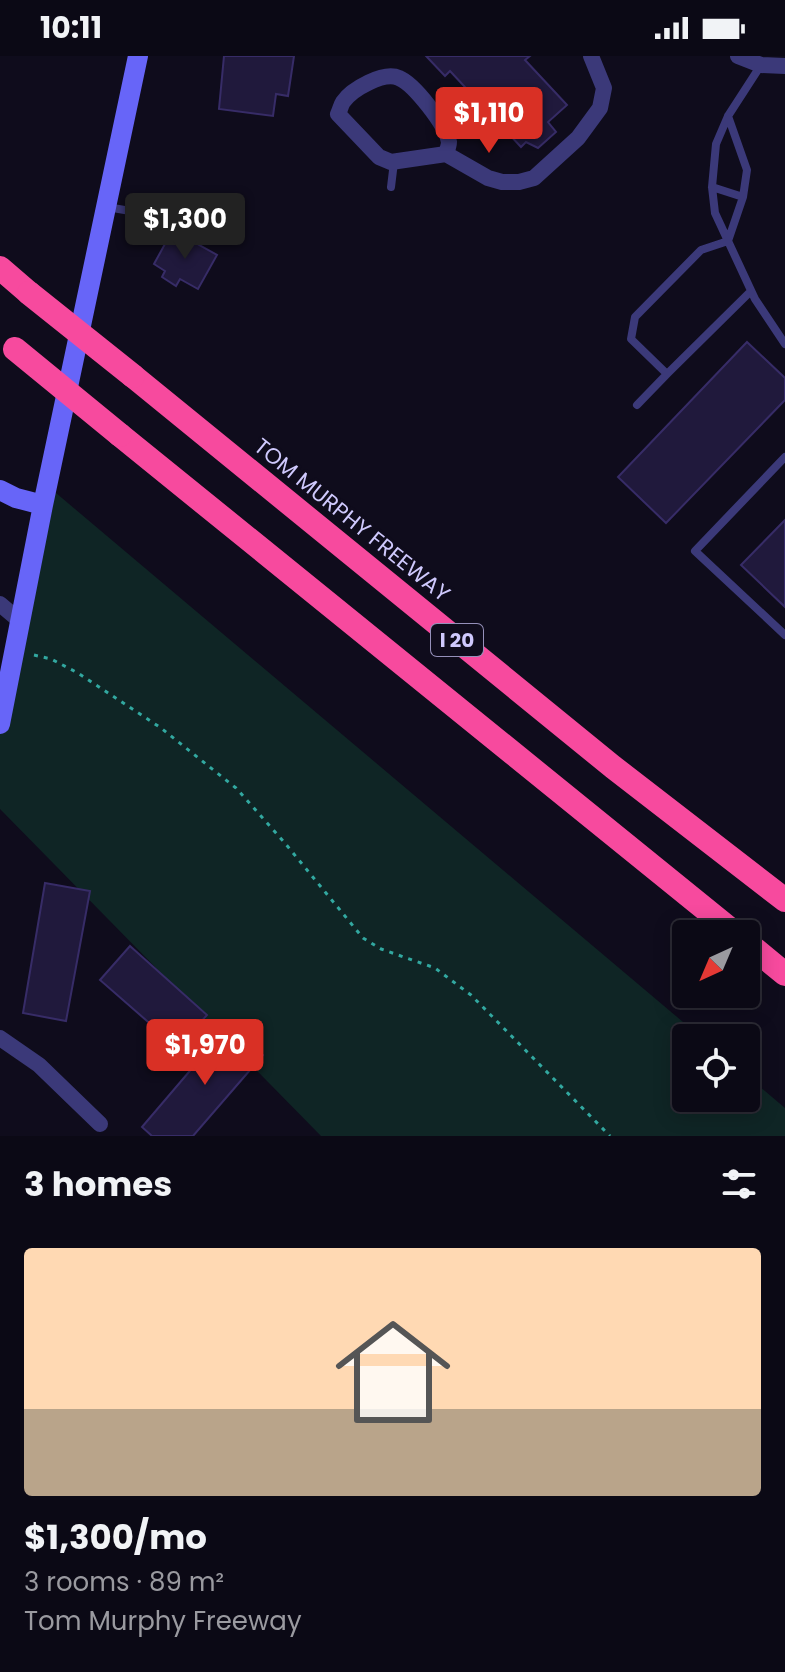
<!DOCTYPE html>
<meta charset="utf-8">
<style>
body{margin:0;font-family:Poppins,sans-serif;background:#14121e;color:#f1f3f6;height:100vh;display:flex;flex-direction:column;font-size:30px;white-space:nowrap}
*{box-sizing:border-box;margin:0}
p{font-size:26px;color:#9a9aa0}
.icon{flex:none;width:44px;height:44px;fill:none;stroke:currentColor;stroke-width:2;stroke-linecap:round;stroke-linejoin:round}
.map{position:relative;height:1080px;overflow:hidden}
.side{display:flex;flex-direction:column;background:#0b0915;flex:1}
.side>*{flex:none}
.needle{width:52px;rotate:224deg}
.buttons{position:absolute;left:672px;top:864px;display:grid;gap:16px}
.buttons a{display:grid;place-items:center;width:88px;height:88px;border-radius:8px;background:#0b0915;box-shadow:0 4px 20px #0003,0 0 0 2px #2b2a34;font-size:40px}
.price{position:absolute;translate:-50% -68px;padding:0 18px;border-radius:8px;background:#d93025;color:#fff;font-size:26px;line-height:52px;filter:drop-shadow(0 2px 4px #0008)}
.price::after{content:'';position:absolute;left:50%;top:48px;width:24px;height:18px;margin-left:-12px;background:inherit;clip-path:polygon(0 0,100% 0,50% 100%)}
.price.on{background:#222;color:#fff}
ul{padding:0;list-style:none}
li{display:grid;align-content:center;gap:16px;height:424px;padding:0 24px}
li+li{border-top:2px solid #2b2a34}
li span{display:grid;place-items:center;height:248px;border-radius:8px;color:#555}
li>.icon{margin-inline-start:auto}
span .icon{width:144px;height:144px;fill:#fffc;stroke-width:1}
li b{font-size:34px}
h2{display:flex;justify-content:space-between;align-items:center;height:96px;padding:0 24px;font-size:34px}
.status{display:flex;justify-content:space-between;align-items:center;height:56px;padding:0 40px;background:#0b0915;direction:ltr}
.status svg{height:22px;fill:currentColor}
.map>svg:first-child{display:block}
</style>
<div class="status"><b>10:11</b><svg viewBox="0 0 49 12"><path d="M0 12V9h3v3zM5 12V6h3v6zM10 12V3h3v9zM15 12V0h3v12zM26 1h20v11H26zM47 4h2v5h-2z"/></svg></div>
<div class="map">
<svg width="785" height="1080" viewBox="0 0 785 1080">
<rect width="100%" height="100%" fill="#0f0c1c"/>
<!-- green -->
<path fill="#0f2525" d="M43,426L702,982H686V1042H746V1019L785,1052V1080H321L0,753V675Z"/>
<!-- building -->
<path fill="#20193c" stroke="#372c67" stroke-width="2" d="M224,0H294L288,40L276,38L273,60L219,53Z
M426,0H530L525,4L567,49L548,66L556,76L538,92L526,86L521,91L450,15L445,20Z
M171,177L180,181L181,179L217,199L198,233L180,223L176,230L162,221L165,215L154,208Z
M747,286L785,322V344L666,467L618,421Z
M785,464V551L741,509Z
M45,827L90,835L66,965L23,957Z
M130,890L207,959L178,992L100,924Z
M229,969L263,999L193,1080H152L142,1071Z"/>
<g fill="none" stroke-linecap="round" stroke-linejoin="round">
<!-- path -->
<path stroke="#32a8a0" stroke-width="3" stroke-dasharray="4 6" stroke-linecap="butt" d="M34,599L51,603L78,617L161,672L236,732L284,786L363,882L381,893L435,912L471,939L610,1080"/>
<!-- lane -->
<path stroke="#3b3979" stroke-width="8" d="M761,9L728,60L716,88L712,131L715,157L755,243L785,288
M728,60L747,114L743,141L728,185
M391,131L394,106
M712,131L743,141
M107,151L142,157
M728,185L701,194L635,261L631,283L667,318L751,235
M637,349L667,318
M785,401L695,495L785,579"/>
<!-- street -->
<path stroke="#3b3979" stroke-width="16" d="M738,0L761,9L785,10
M446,98C447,95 449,89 449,86C446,69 414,28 399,22C384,15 352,33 343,46C341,49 340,54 338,58L379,101L391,106L446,98L488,122L502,126H519L534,122L578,82L600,52L604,32L591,0
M0,548L20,565
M0,982L39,1009L100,1068"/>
<!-- secondary -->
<path stroke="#6765f8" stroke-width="20" d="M0,434L16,442L43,449
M0,668L43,449L138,0"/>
<!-- highway -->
<path stroke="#f74a9e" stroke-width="24" d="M0,212L29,237
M133,320L613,711L785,844
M120,379L736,878
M746,886L785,918"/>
<!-- highway-bridge -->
<path stroke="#f74a9e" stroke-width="24" d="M29,237L133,320
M15,293L120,379"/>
</g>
<g text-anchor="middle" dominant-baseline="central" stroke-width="6" stroke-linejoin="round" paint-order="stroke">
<!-- shield labels -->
<rect fill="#0f0c1c" stroke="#9590ba" stroke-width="2" x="431" y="568" width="52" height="32" rx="6"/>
<g font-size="20" font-weight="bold" fill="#cfc9fd">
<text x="457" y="584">I 20</text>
</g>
<!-- street labels -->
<g font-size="22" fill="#cfc9fd" stroke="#0f0c1c">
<text transform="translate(352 464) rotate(39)">TOM MURPHY FREEWAY</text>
</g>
</g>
</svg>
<div class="buttons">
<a><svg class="needle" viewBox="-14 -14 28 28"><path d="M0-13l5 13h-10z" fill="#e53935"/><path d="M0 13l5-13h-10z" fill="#9a9aa0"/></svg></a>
<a><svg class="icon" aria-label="locate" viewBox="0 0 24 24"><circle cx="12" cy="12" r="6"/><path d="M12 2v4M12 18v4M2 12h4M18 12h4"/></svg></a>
</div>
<b class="price" style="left:489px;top:99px">$1,110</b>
<b class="price on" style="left:185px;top:205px">$1,300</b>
<b class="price" style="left:205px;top:1031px">$1,970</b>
</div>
<section class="side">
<h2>3 homes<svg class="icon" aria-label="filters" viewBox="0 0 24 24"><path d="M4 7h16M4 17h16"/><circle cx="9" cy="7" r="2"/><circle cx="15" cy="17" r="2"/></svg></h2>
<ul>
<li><span style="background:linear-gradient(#ffd9b3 65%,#b9a48a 0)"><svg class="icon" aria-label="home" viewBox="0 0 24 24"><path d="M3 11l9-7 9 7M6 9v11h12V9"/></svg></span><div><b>$1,300/mo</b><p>3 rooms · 89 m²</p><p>Tom Murphy Freeway</p></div></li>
</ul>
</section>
